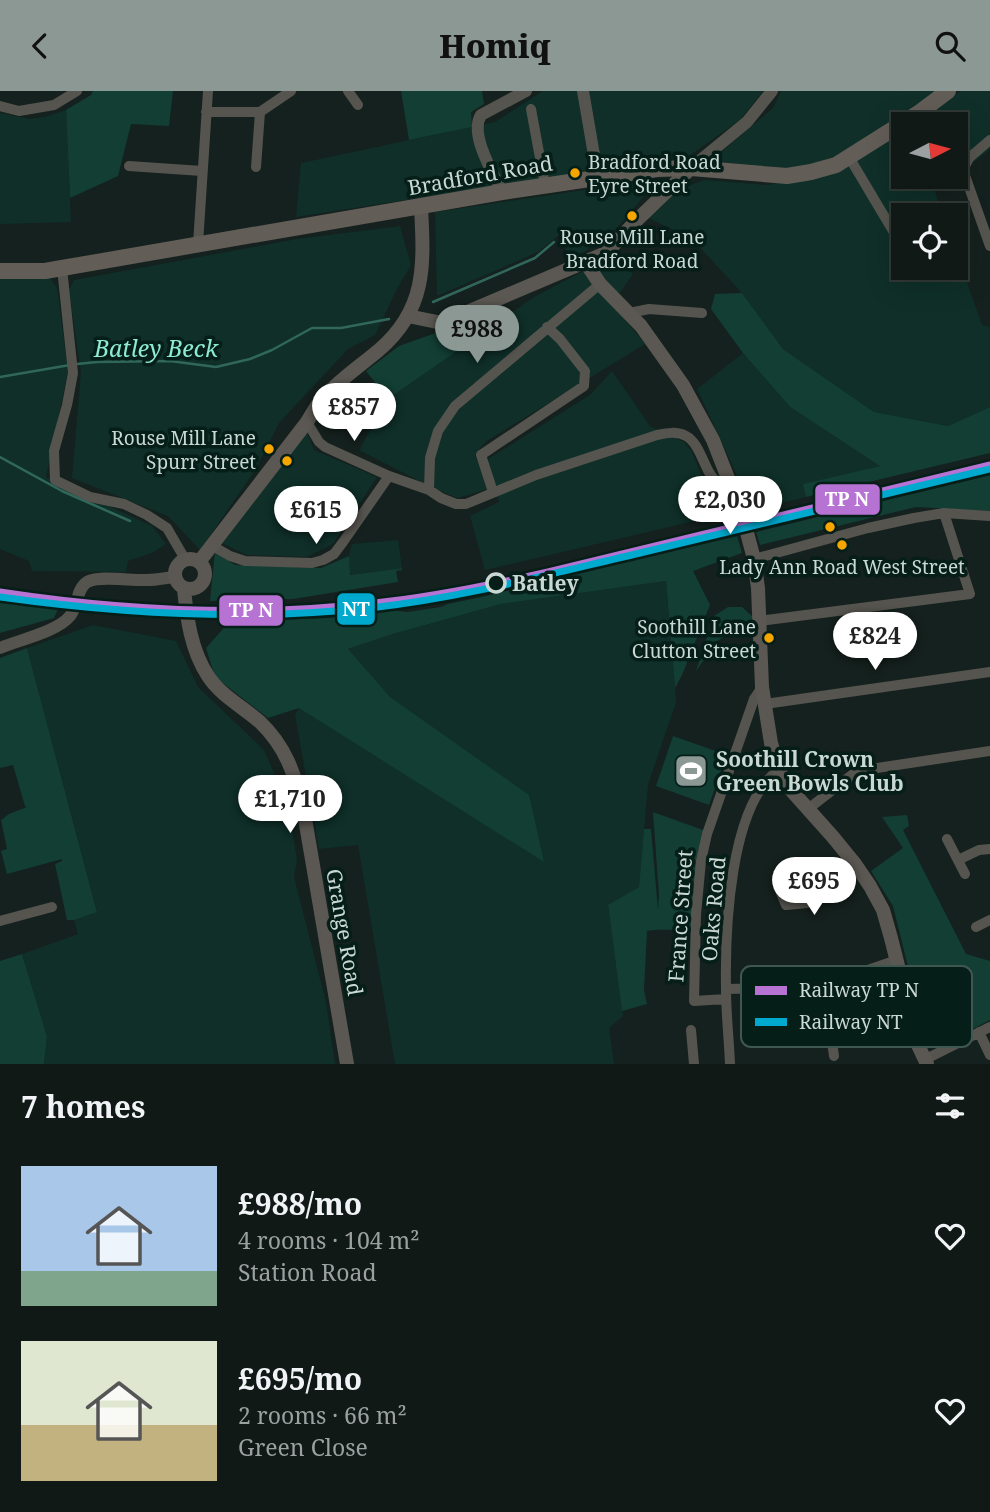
<!DOCTYPE html>
<meta charset="utf-8">
<style>
body{margin:0;font-family:"Noto Serif",serif;background:#19221f;color:#f1f3f6;height:100vh;display:flex;flex-direction:column;font-size:26px;white-space:nowrap}
*{box-sizing:border-box;margin:0}
p{font-size:23px;color:#9ca0a1}
.icon{flex:none;width:38px;height:38px;fill:none;stroke:currentColor;stroke-width:2;stroke-linecap:round;stroke-linejoin:round}
.map{position:relative;height:973px;overflow:hidden}
.panel{display:flex;flex-direction:column;background:#101916;flex:1}
.panel>*{flex:none}
.needle{width:46px;rotate:84deg}
.controls{position:absolute;left:891px;top:21px;display:grid;gap:14px}
.controls a{display:grid;place-items:center;width:77px;height:77px;border-radius:0px;background:#101916;box-shadow:0 7px 28px #0002,0 0 0 2px #303835;font-size:35px}
.price{position:absolute;translate:-50% -60px;padding:0 16px;border-radius:24px;background:#fff;color:#222;font-size:23px;line-height:46px;filter:drop-shadow(0 2px 4px #0008)}
.price::after{content:'';position:absolute;left:50%;top:42px;width:21px;height:16px;margin-left:-10px;background:inherit;clip-path:polygon(0 0,100% 0,50% 100%)}
.price.selected{background:#8b9894;color:#111}
ul{padding:0;list-style:none}
li{display:flex;align-items:center;gap:21px;height:175px;padding:0 21px}
li span{display:grid;place-items:center;flex:none;width:196px;height:140px;border-radius:0px;color:#555}
li>.icon{margin-inline-start:auto}
span .icon{width:84px;height:84px;fill:#fffc;stroke-width:1}
li b{font-size:30px}
h2{display:flex;justify-content:space-between;align-items:center;height:84px;padding:0 21px;font-size:30px}
header{display:flex;justify-content:space-between;align-items:center;height:91px;padding:0 21px;background:#8b9894;color:#111;font-size:32px;font-weight:800}
.map>svg:first-child{display:block}
</style>
<header><svg class="icon" aria-label="back" viewBox="0 0 24 24"><path d="M15 5l-7 7 7 7"/></svg>Homiq<svg class="icon" aria-label="search" viewBox="0 0 24 24"><circle cx="10" cy="10" r="6"/><path d="M15 15l6 6"/></svg></header>
<div class="map">
<svg width="990" height="973" viewBox="0 0 990 973">
<rect width="100%" height="100%" fill="#15211e"/>
<!-- built -->
<path fill="#0f2f28" d="M543,0H763L740,29L689,65L296,126L301,72L495,31Z
M781,0H937L842,64L793,79L706,74L773,17Z
M961,0H990V58L973,72L956,84V33H911Z
M66,19L71,131L0,133V22L29,28L45,26Z
M903,39V86H952L934,98L943,124H903V177H956V160L982,234L990,236V316L948,335L874,321L783,258L742,202L691,147L648,127L673,101L704,89L767,94L831,84Z
M658,88L617,137L571,170L559,144L538,161L437,205L435,121Z
M400,135L411,174L397,198L375,244L348,258L279,332L254,381L200,459L168,425L72,387L81,281L69,199L74,189L297,148Z
M612,165L633,183L612,213L645,253L485,351L475,364L488,398L458,407L437,399L359,359L388,308L534,206Z
M0,180H45L57,197L68,280L46,386L152,435L166,453L152,462L128,470L126,481L32,480L29,470L0,458V368L20,376L0,366Z
M743,262L790,316L881,375L804,393L806,406L753,419L729,422L485,479L470,425L499,411L488,368L590,304L612,280L650,335L684,351L692,361L701,384L711,398L724,411L747,406L697,298Z
M306,339L314,359L377,386L333,453L306,466L247,464L221,452Z
M398,449L402,477L349,484V465L352,453Z
M666,490L676,611L648,694L639,796L608,815L623,925L609,937L614,973H395L358,754L319,758L295,624L328,565L393,543L501,513Z
M93,534L176,550L198,596L264,659L288,714L297,769L294,786L326,911L335,973H44L47,945L22,863L78,843L74,829L97,820L27,557Z"/>
<!-- green -->
<path fill="#123e34" d="M93,0H173L169,35L131,33L118,85L70,107L66,19L91,4Z
M401,0H482L484,13L471,21L472,36L409,49Z
M742,202L783,258L874,321L948,335L990,316V362L806,406L803,393L880,375L790,316L743,262L711,218L715,203Z
M492,222L490,237L388,308L366,280L399,255Z
M990,384V420L916,416L760,454L756,441Z
M737,445L742,462L693,480L710,514L682,584L675,597L666,490L501,513L393,543L348,558L390,606L529,704L544,771L299,617L268,627L215,586L206,557L230,530L327,527L391,519L407,521L441,516L448,513L486,505Z
M215,461L235,474L321,477L349,465L350,484L402,477V479L396,480L398,491L293,508L210,510Z
M0,510H3L58,518L54,527L0,542Z
M728,516H742L754,527L717,550L696,580L714,525Z
M27,557L97,821L74,829H67L55,773L62,770V768L7,783L1,760L7,758L1,729L9,723L27,716L25,715L13,674L0,677V567Z
M673,645L727,664L709,714L656,695Z
M653,721L703,739L692,837C677,841 662,837 647,840L644,899L647,913L622,920L608,814L639,796L644,738H651L658,819L659,804Z
M907,724L909,735L903,739L966,863L990,870V929L945,952L926,948L893,815L871,780L903,757L882,726Z
M22,863L47,945L44,973H0V870Z"/>
<g fill="none" stroke-linecap="round" stroke-linejoin="round">
<!-- stream -->
<path stroke="#31675b" stroke-width="2.5" d="M433,211L535,167L554,151
M77,273L97,271L170,270L216,276L250,268L272,259L312,237H341L389,228
M0,286L70,274
M0,366L62,400L130,430"/>
<!-- minor -->
<path stroke="#56544f" stroke-width="10" d="M348,0L358,14
M0,15L19,20L54,14L77,0
M531,18L545,94
M206,21H260L291,0
M990,49L969,67L963,79L990,155
M849,66L902,155
M129,75L202,80
M256,76L260,21
M198,153L208,0
M62,177L73,282L67,314L54,360L55,389L90,406L124,413L147,424L167,437L185,468
M629,222L649,218L702,222
M307,331L319,351L325,356L389,385L429,399L441,407L456,413H466L536,384L657,344C667,342 677,340 686,345C702,353 706,388 718,390C721,391 726,388 729,387
M429,399L430,367L438,340L455,315L600,193
M493,401L481,364L584,295L585,280L560,248L547,236
M211,454L230,465L245,470L312,472L323,469L334,463L343,451L389,385
M754,468L868,437L914,427L944,422L990,425
M759,530L970,503L944,422
M765,613L990,581
M808,718L857,680L990,660
M947,748L965,783
M958,769L979,759L990,758
M779,797L786,814L807,812L855,773
M0,830L52,816
M976,836L990,829
M726,898L786,897
M726,908L694,910L696,823L701,770L707,743L754,608L762,596
M691,939L694,973
M979,941L990,964
M834,965L827,915L836,894L853,884L897,869
M924,969L990,936
M730,973C729,948 726,923 726,898C725,841 729,713 779,679"/>
<!-- tertiary -->
<path stroke="#56544f" stroke-width="12" d="M583,0L598,87
M691,77L747,31L772,0
M502,101C493,82 469,43 481,24L526,0
M0,557C19,549 57,541 70,525C78,516 76,498 87,491C99,484 132,490 147,489C156,489 165,487 174,486"/>
<!-- secondary -->
<path stroke="#5b5752" stroke-width="14" d="M586,172L600,193L641,235L683,294L713,349L742,423L754,468L758,497L762,596L771,652L779,679L791,699L833,746L855,773L870,795L883,819L891,847L918,954L927,973
M408,225L437,231H444L606,162L638,128L691,77
M175 483a15 15 0 1 1 30 0a15 15 0 1 1-30 0Z
M199,471L307,331C312,323 316,315 322,308C339,289 360,275 379,259C427,218 424,173 421,116
M184,498C187,528 191,559 208,585C221,605 243,616 260,631C286,656 294,682 303,716L347,973"/>
<!-- primary -->
<path stroke="#635d58" stroke-width="16" d="M0,180H45L62,177L502,101L657,78L691,77L787,85L811,81L836,74L920,21L948,0"/>
<defs>
<path id="rail-1" d="M0,501C125,520 250,526 375,512C433,506 491,494 548,481L990,374"/>
<path id="rail-2" d="M0,506C122,523 247,530 370,517C461,507 550,483 640,462C756,434 873,406 990,378"/>
</defs>
<!-- rail-1 casing -->
<use href="#rail-1" stroke="#051e18" stroke-width="12"/>
<!-- rail-2 casing -->
<use href="#rail-2" stroke="#051e18" stroke-width="12"/>
<!-- rail-1 -->
<use href="#rail-1" stroke="#b673d3" stroke-width="7"/>
<!-- rail-2 -->
<use href="#rail-2" stroke="#00a9ce" stroke-width="7"/>
</g>
<!-- icons -->
<defs>
<symbol id="stadium-square" viewBox="-11 -11 22 22"><rect x="-9" y="-9" width="18" height="18" rx="4" fill="#8b9894" stroke="#051e18"/><path d="M0-5a6.5 5 0 1 0 0 10a6.5 5 0 1 0 0-10ZM-3.5-1.8h7v3.6h-7Z" fill="#fff"/></symbol>
</defs>
<g fill-rule="evenodd">
<use href="#stadium-square" x="672" y="661" width="38" height="38"/>
</g>
<!-- markers -->
<g fill="#f7a600" stroke="#051e18" stroke-width="2.5">
<circle cx="575" cy="82" r="6"/>
<circle cx="632" cy="125" r="6"/>
<circle cx="269" cy="358" r="6"/>
<circle cx="287" cy="370" r="6"/>
<circle cx="830" cy="436" r="6"/>
<circle cx="842" cy="454" r="6"/>
<circle cx="769" cy="547" r="6"/>
</g>
<circle fill="#051e18" stroke="#cad8d4" stroke-width="3.5" cx="496" cy="492" r="9"/>
<g text-anchor="middle" dominant-baseline="central" stroke-width="7" stroke-linejoin="round" paint-order="stroke">
<!-- bus labels -->
<g font-size="19" fill="#cad8d4" stroke="#051e18">
<text x="588" y="71" text-anchor="start">Bradford Road<tspan x="588" dy="24">Eyre Street</tspan></text>
<text x="632" y="146">Rouse Mill Lane<tspan x="632" dy="24">Bradford Road</tspan></text>
<text x="256" y="347" text-anchor="end">Rouse Mill Lane<tspan x="256" dy="24">Spurr Street</tspan></text>
<text x="842" y="476">Lady Ann Road West Street</text>
<text x="756" y="536" text-anchor="end">Soothill Lane<tspan x="756" dy="24">Clutton Street</tspan></text>
</g>
<!-- street labels -->
<g font-size="21" fill="#cad8d4" stroke="#051e18">
<text transform="translate(480 84) rotate(-10)">Bradford Road</text>
<text transform="translate(713 818) rotate(-85)">Oaks Road</text>
<text transform="translate(680 825) rotate(-86)">France Street</text>
<text transform="translate(345 841) rotate(80)">Grange Road</text>
</g>
<!-- stop labels -->
<g font-size="21" font-weight="bold" fill="#cad8d4" stroke="#051e18" text-anchor="start">
<text x="512" y="492">Batley</text>
</g>
<!-- poi labels -->
<g font-size="21" font-weight="bold" fill="#cad8d4" stroke="#051e18" text-anchor="start">
<text x="716" y="668">Soothill Crown<tspan x="716" dy="24">Green Bowls Club</tspan></text>
</g>
<!-- water labels -->
<g font-size="23" font-style="italic" fill="#8debd3" stroke="#051e18">
<text x="156" y="257">Batley Beck</text>
</g>
</g>
<!-- legend -->
<rect x="741" y="875" width="231" height="81" rx="10" fill="#051e18" stroke="#405650" stroke-width="2"/>
<rect x="755" y="895" width="32" height="9" fill="#b673d3"/>
<rect x="755" y="927" width="32" height="8" fill="#00a9ce"/>
<g font-size="19" fill="#cad8d4">
<text x="799" y="906">Railway TP N</text>
<text x="799" y="938">Railway NT</text>
</g>
<g stroke="#051e18" stroke-width="2.5">
<rect x="814" y="392" width="67" height="33" rx="7" fill="#b673d3"/>
<rect x="336" y="501" width="40" height="34" rx="7" fill="#00a9ce"/>
<rect x="218" y="503" width="66" height="33" rx="7" fill="#b673d3"/>
</g>
<g font-size="19" text-anchor="middle" font-weight="bold" fill="#fff">
<text x="847" y="415">TP N</text>
<text x="356" y="525">NT</text>
<text x="251" y="526">TP N</text>
</g>
</svg>
<div class="controls">
<a><svg class="needle" viewBox="-14 -14 28 28"><path d="M0-13l5 13h-10z" fill="#e53935"/><path d="M0 13l5-13h-10z" fill="#9ca0a1"/></svg></a>
<a><svg class="icon" aria-label="locate" viewBox="0 0 24 24"><circle cx="12" cy="12" r="6"/><path d="M12 2v4M12 18v4M2 12h4M18 12h4"/></svg></a>
</div>
<b class="price selected" style="left:477px;top:274px">£988</b>
<b class="price" style="left:354px;top:352px">£857</b>
<b class="price" style="left:730px;top:445px">£2,030</b>
<b class="price" style="left:316px;top:455px">£615</b>
<b class="price" style="left:875px;top:581px">£824</b>
<b class="price" style="left:290px;top:744px">£1,710</b>
<b class="price" style="left:814px;top:826px">£695</b>
</div>
<section class="panel">
<h2>7 homes<svg class="icon" aria-label="filters" viewBox="0 0 24 24"><path d="M4 7h16M4 17h16"/><circle cx="9" cy="7" r="2"/><circle cx="15" cy="17" r="2"/></svg></h2>
<ul>
<li><span style="background:linear-gradient(#a9c7e8 75%,#7fa58c 0)"><svg class="icon" aria-label="home" viewBox="0 0 24 24"><path d="M3 11l9-7 9 7M6 9v11h12V9"/></svg></span><div><b>£988/mo</b><p>4 rooms · 104 m²</p><p>Station Road</p></div><svg class="icon" aria-label="heart" viewBox="0 0 24 24"><path d="M12 20l-8-8c-3-5 5-10 8-4 3-6 11-1 8 4z"/></svg></li>
<li><span style="background:linear-gradient(#dfe7d0 60%,#c2b280 0)"><svg class="icon" aria-label="home" viewBox="0 0 24 24"><path d="M3 11l9-7 9 7M6 9v11h12V9"/></svg></span><div><b>£695/mo</b><p>2 rooms · 66 m²</p><p>Green Close</p></div><svg class="icon" aria-label="heart" viewBox="0 0 24 24"><path d="M12 20l-8-8c-3-5 5-10 8-4 3-6 11-1 8 4z"/></svg></li>
</ul>
</section>
